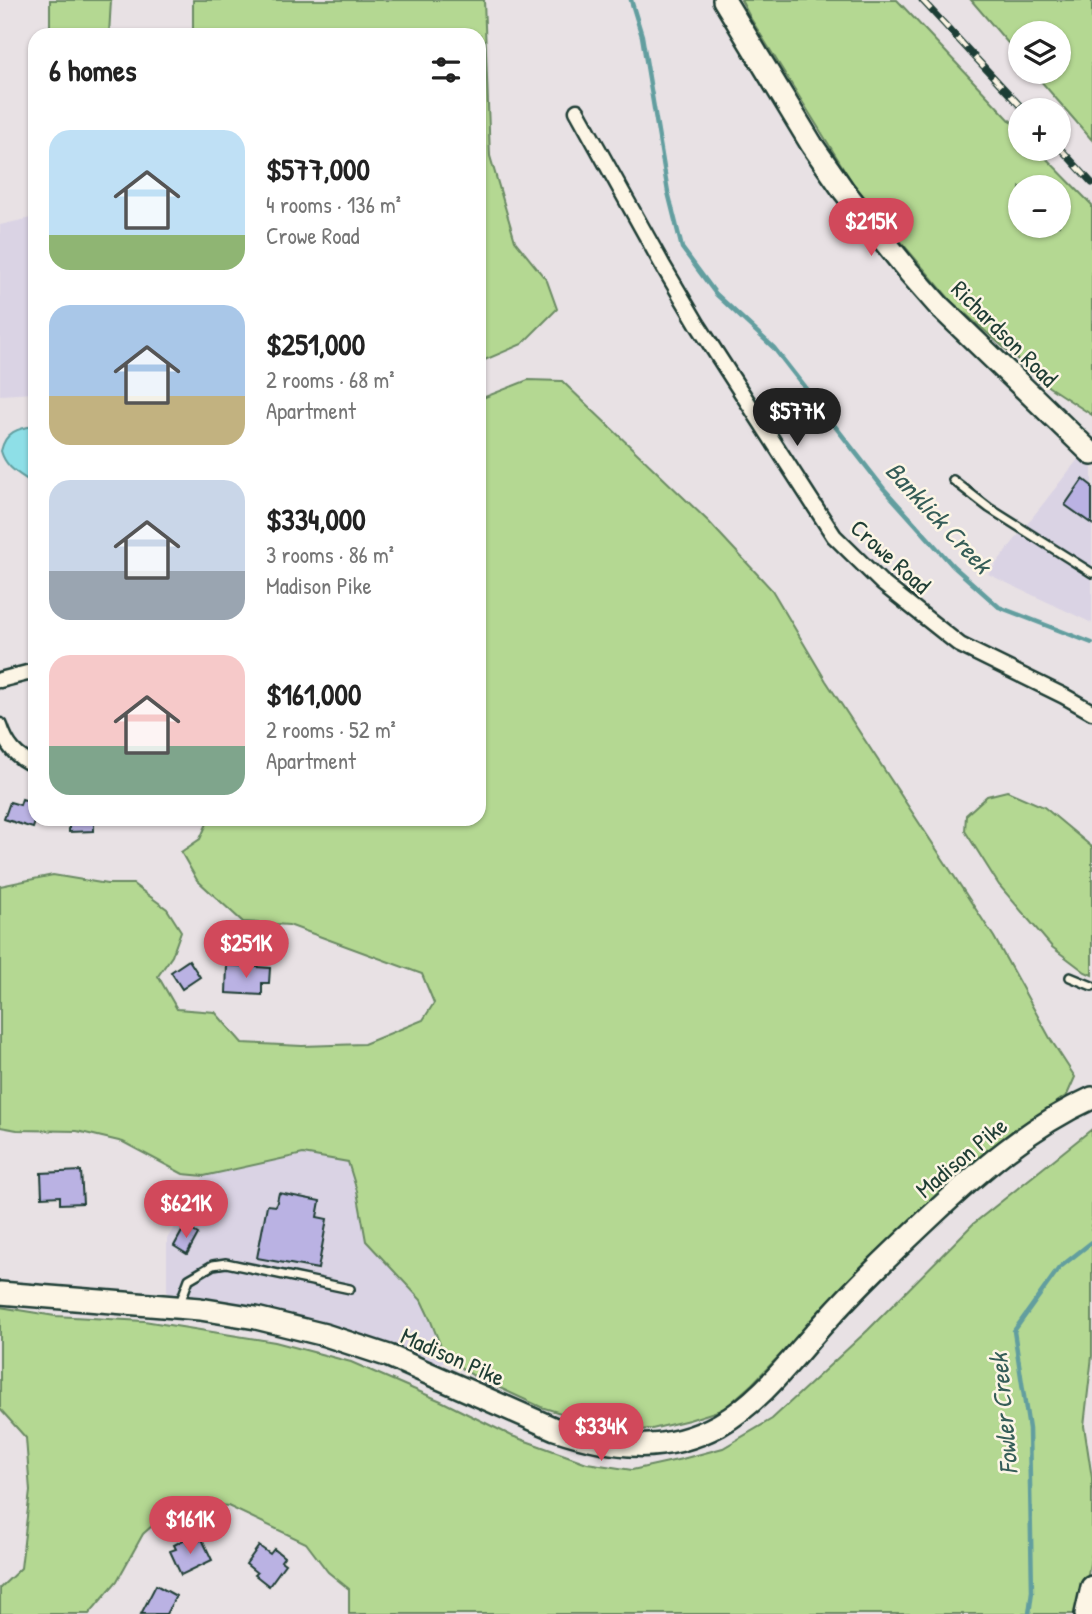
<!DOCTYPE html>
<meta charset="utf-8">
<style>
body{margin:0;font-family:"Patrick Hand",sans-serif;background:#f6f6f6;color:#222;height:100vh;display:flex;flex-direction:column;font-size:26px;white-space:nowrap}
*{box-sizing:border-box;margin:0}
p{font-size:23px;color:#767676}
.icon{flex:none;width:38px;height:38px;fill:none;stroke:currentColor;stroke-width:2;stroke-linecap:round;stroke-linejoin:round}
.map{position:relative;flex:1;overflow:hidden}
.details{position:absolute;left:28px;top:28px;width:458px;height:798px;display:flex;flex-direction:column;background:#fff;border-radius:21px;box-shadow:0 2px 5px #0004}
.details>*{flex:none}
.tools{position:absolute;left:1008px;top:21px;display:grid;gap:14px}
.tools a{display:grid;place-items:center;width:63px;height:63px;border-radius:50%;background:#fff;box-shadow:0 2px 5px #0004;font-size:35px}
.price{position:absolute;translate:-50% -60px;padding:0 16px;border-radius:24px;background:#d1495b;color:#fff;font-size:23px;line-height:46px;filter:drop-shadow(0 2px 4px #0008)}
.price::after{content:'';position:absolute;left:50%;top:42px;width:21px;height:16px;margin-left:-10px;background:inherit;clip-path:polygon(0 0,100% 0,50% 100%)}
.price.current{background:#222;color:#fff}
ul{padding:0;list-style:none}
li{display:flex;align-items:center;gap:21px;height:175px;padding:0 21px}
li span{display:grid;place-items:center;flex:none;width:196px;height:140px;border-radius:21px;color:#555}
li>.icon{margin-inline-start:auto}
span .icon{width:84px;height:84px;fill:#fffc;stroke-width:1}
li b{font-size:30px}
h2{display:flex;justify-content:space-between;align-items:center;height:84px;padding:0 21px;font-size:30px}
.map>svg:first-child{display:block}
</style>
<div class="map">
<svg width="1092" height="1614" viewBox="0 0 1092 1614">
<rect width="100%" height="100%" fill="#e8e1e4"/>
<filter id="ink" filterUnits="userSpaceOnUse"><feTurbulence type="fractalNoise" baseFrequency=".0143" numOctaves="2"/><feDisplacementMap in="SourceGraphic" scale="14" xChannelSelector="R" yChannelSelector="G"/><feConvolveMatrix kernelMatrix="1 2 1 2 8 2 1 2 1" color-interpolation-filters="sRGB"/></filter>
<g filter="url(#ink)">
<!-- built -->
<path fill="#dad3e4" d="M35,217V393L0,395V225Z
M1086,449L1092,454V623L988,574Z
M303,1154L349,1162L357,1191L366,1241L421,1300L430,1319L445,1357L436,1377L389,1356L167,1306V1239L204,1176Z"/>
<!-- green -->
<path fill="#b4d892" stroke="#6a8a63" stroke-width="2" fill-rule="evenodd" d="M50,0H111L109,35H50Z
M193,0H484L490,156L515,241L547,281L557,309L522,344L480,362V35H193Z
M741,0H897L1020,131V149H1037L1092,205V415L1049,387L952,302L857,190L751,19ZM1059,187V226H1020V187Z
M971,0H1092V140L1033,72H1059V33H1020V57Z
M528,380L562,381L708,521L772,590L826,681L994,937L1051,1040L1075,1077L1067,1095L983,1154L882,1249L752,1384L724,1409L689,1420L652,1429L620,1431L541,1407L474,1376L445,1357L430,1319L421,1300L366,1241L357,1191L348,1162L303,1154L204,1176L183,1174L123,1142L77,1131L17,1130L0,1127V886L53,875L107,884H133L167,909L181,931L172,956L158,976L177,1009L215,1012L242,1043L302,1046L364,1044L423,1020L434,1003L422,974L289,925L243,922L197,880L181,852L200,839L209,819H480V399Z
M1007,791L1044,807L1092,847V975L1085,972L1052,947L999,885L965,831L966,815L987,796Z
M1092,1129V1356L1084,1426L1092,1478V1553L1081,1614H349V1589L328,1572L306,1543L228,1506L180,1501L143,1534L117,1581L89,1614H0V1588L21,1568L30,1491L26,1438L0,1409V1307L55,1316L144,1321L275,1342L351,1362L441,1401L512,1436L587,1463L632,1470L682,1459L723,1448L772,1419L868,1330L973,1224Z"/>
<!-- water -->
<path fill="#8edfe7" stroke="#629e9f" stroke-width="2" d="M35,426V485C20,474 6,469 1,451C5,432 18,428 35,426Z"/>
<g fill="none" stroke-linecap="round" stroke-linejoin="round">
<!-- stream -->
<path stroke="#629e9f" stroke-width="4.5" d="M631,0L642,36L668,192L682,248L716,294L774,348L884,489L953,566L999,607L1092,643
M1029,1614L1032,1591L1029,1429L1014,1331L1059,1268L1092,1242"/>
</g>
<!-- building -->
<path fill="#bab2e3" stroke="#1f3d34" stroke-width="2" d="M1083,479L1092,486V524L1065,505Z
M22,799L35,803V822L33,828L4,819L10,802L20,805Z
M69,819H94V831L69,832Z
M189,960L200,977L182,989L171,972Z
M227,965L270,968L269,983H262V995L226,993Z
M81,1171L83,1203L60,1204V1196L42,1197L41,1173Z
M279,1193L320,1201L317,1217L327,1219L318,1269L257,1258L267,1205L276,1206Z
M185,1226L198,1234L187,1254L174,1246Z
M185,1539L189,1546L202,1539L212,1560L181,1575L170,1551L176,1549L174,1545Z
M259,1546L270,1554L274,1549L284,1557L281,1561L285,1564L269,1586L255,1575L257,1573L246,1564Z
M156,1585L176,1596L166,1614H141Z"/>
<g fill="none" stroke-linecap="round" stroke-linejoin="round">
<defs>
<path id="lane" d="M953,480L989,508L1092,573
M1070,977L1092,986
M180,1303L189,1279L213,1265L226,1263L350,1289"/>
<path id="street" d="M577,111L662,264L698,325L834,536L882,583L960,645L1064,696L1092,712
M0,680L35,671
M0,726C6,745 16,758 35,765"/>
<path id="secondary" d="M724,0L812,145L844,191L909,272L938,305L1092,454
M0,1293L200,1309L256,1318L325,1335L389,1356L555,1429C612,1448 664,1455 719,1425C763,1400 792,1358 825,1322C858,1285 894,1251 930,1217C979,1171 1030,1126 1092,1098
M1086,1614L1092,1587"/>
</defs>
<!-- lane casing -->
<use href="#lane" stroke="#1f3d34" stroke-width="12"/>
<!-- street casing -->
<use href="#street" stroke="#1f3d34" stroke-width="19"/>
<!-- secondary casing -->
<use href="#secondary" stroke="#1f3d34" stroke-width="26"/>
<!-- lane -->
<use href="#lane" stroke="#fcf5e5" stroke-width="7"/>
<!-- street -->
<use href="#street" stroke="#fcf5e5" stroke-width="14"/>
<!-- secondary -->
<use href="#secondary" stroke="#fcf5e5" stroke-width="21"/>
<defs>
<path id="rail" d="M922,0L1024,110
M1059,147L1092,183"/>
</defs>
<!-- rail casing -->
<use href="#rail" stroke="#1f3d34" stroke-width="7"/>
<!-- rail -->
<use href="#rail" stroke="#fcf5e5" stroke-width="4.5" stroke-dasharray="13" stroke-linecap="butt"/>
</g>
</g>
<g text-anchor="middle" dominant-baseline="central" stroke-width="5" stroke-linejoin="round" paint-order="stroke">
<!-- street labels -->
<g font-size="24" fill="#1f3d34" stroke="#fcf5e5">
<text transform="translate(1005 333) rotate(45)">Richardson Road</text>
<text transform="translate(891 556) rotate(42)">Crowe Road</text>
<text transform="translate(961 1157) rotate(-40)">Madison Pike</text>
<text transform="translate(453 1356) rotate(24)">Madison Pike</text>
</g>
<!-- water labels -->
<g font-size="26" font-style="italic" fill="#355d58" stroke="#fcf5e5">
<text transform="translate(939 517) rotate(47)">Banklick Creek</text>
<text transform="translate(1003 1414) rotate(-95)">Fowler Creek</text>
</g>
</g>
</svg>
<div class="tools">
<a><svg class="icon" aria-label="layers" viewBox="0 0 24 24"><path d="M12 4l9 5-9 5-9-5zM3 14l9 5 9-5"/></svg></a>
<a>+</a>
<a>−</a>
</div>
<b class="price" style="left:871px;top:258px">$215K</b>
<b class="price current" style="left:797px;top:448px">$577K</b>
<b class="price" style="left:246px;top:980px">$251K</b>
<b class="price" style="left:186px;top:1240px">$621K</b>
<b class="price" style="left:601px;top:1463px">$334K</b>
<b class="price" style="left:190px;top:1556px">$161K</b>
<section class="details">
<h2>6 homes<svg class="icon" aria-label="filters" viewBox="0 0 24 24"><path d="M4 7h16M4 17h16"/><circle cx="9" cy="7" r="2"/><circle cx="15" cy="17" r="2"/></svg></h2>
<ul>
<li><span style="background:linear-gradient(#bfe0f5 75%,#8fb573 0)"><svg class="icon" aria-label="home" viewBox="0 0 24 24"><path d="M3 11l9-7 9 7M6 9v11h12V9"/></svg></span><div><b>$577,000</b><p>4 rooms · 136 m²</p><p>Crowe Road</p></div></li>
<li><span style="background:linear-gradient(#a9c7e8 65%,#c2b280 0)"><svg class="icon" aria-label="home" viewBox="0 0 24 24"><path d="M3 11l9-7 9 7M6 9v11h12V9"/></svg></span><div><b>$251,000</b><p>2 rooms · 68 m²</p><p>Apartment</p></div></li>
<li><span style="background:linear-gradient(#c9d6e8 65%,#9aa5b1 0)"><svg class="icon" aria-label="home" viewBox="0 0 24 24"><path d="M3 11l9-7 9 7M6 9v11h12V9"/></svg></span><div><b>$334,000</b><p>3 rooms · 86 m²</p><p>Madison Pike</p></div></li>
<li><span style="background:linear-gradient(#f6c9c9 65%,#7fa58c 0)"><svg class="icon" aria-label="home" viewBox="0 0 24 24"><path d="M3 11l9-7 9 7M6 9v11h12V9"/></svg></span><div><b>$161,000</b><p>2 rooms · 52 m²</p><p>Apartment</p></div></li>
</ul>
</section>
</div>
